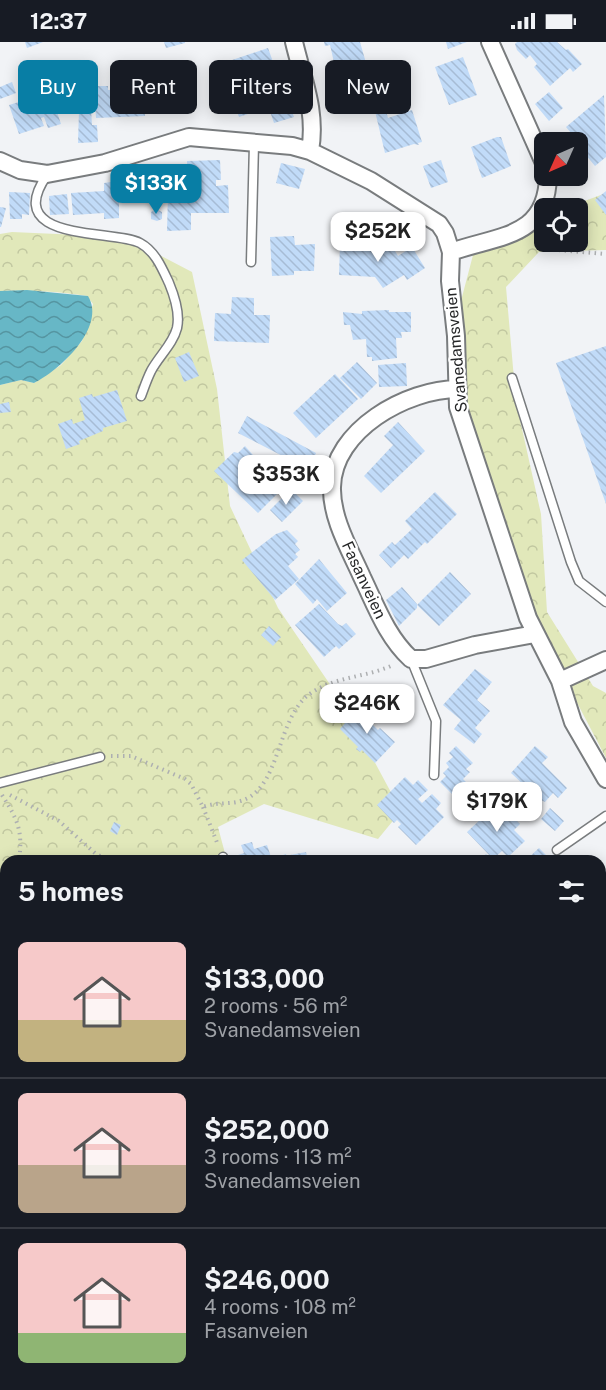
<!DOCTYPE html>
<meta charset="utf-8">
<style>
body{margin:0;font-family:"Public Sans",sans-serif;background:#242831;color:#f1f3f6;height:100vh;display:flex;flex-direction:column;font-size:22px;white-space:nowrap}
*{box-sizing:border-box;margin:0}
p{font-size:20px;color:#9ea1a6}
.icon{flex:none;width:33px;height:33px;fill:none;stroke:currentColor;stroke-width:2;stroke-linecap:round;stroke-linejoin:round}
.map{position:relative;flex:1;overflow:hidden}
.side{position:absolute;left:0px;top:813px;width:606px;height:536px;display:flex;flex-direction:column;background:#171b24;border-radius:18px 18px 0 0;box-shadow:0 3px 15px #0003}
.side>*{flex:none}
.hud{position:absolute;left:18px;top:18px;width:570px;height:54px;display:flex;gap:12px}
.needle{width:39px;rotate:225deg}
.fabs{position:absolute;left:534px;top:90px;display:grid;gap:12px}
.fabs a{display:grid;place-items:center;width:54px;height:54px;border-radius:9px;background:#171b24;box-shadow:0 3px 15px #0003;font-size:30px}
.price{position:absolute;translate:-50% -51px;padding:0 14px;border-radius:12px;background:#fff;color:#222;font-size:20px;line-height:39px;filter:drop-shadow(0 2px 3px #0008)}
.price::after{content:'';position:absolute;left:50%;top:36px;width:18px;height:14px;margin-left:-9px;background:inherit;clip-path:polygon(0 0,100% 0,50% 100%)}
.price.active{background:#087ea5;color:#fff}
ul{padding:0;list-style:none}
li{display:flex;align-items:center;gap:18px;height:150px;padding:0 18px}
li+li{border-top:2px solid #363941}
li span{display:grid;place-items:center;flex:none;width:168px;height:120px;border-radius:9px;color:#555}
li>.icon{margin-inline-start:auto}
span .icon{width:72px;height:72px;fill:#fffc;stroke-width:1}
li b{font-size:26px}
h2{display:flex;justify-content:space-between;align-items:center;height:72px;padding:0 18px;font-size:26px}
.chip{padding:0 21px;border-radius:9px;background:#171b24;box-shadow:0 3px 15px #0003;font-size:21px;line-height:54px}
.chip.active{background:#087ea5;color:#fff}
.status{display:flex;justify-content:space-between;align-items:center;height:42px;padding:0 30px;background:#171b24;direction:ltr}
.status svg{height:16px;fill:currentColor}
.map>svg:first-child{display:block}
</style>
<div class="status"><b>12:37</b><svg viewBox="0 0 49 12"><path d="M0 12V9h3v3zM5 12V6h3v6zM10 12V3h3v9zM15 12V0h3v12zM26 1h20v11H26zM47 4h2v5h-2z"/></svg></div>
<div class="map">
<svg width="606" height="1348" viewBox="0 0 606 1348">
<defs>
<pattern id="forest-crowns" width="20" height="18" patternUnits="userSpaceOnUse" patternTransform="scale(1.5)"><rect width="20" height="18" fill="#e1e8ba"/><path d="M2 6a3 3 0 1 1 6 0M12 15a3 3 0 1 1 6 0" fill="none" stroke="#c1c7a0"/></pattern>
<pattern id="water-waves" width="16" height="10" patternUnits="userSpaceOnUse" patternTransform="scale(1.5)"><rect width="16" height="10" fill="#67b7c6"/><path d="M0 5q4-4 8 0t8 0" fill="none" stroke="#5595a1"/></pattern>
<pattern id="building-back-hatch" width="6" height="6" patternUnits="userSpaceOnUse" patternTransform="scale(1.5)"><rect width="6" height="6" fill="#c1dbf8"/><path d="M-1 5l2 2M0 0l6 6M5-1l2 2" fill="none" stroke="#a6bcd5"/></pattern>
</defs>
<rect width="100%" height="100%" fill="#f1f3f6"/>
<!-- forest -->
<path fill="url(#forest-crowns)" d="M606,151V208L539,210L506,245L516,360L541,472L547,570L593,644L606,651V716L561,630L514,526L470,416L451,297L473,213L544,175V200H578V166H566Z
M12,190L125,195L192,230L217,347L230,464L278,566L344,663L401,769L378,797L264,762L218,785L227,819H6V1185L0,1189V343L21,338L34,341L61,323L82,299L93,262L87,254C59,249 29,248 0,249V192Z
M606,1086V1234L600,1237V1089Z
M0,1305L6,1312V1342L30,1343L34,1348H0Z
M72,1343H252L251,1348H72Z"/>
<!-- water -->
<path fill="url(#water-waves)" d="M27,248L88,254C107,285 59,329 34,341L21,338L0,343V249Z"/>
<!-- building -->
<path fill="url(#building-back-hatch)" d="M25,0H43L27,6Z
M164,0H185V1L166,6Z
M324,0H360L372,42L341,51L330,3L325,4Z
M446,0H467L448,7Z
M517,0H557L566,8L568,7L582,22L573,30L570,26L550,44L534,25L537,22L530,13L526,17L517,8L515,2Z
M268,6L277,31L254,39L263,67L239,75L220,22Z
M463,15L477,53L449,63L435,25Z
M12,40L16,51L0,57V45Z
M47,40L61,82L48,86L44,75L41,76L44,84L19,92L9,63L22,59L19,49Z
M98,44H108V48L133,47L135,65L144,64L145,74L96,76L94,49H98Z
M284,48L294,75L274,81L265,55Z
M549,50L563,66L549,79L535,62Z
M604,53L606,115L595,124L585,112L587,110L566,85Z
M384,62L388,76L412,68L422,100L418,101L419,103L414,102L385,111L374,65Z
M91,67L92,83H97L98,100L78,101L79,68Z
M497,95H501L511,124L482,136L471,105Z
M220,118L221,138H216V144L228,143L229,171H191V188L167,189L168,151H184V144H188L187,119Z
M441,118L448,140L431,146L423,124Z
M281,121L305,127L299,147L276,141Z
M139,136L140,151L119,153V176L104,177V171L73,173L71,151L104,149V141Z
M606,149V173L595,158Z
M9,150L30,151L29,173L22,172V177H10Z
M67,152L69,172L50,173L49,154Z
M0,165L6,166L1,185H0Z
M156,167L162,170V177L157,179L151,177V170Z
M294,194L295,203L315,202L314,229H294V233L272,234L270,195Z
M340,202L392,204L398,214L412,205L425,226L407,238L404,233L383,246L375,235L339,233Z
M232,255L254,256V273H270L269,301L214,299L215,271L231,272Z
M389,268V270H411V290H401L402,296H396L397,316L372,319V315H367L366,297L353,298L350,283H344L343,270L362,272V269Z
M606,304V462L556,321Z
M189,310L199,334L184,340L175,316Z
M357,320L377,341L361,357L340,336Z
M406,321L407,344L379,345L378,323Z
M335,332L358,357L316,396L293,371Z
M117,348L127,379L103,386V389L79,399L80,402L66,407L58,382L72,377L73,382L85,378L79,356L92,352L93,355Z
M9,360L11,370L0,371V362Z
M247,374L316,411L313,418L307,415L302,424L238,391Z
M398,380L425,409L381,451L364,434L393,403L384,394Z
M245,404L253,413L246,420L256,430L261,425L259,423L268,413L276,416L287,428L275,440L282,447L258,471L214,429L234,410L238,411Z
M291,447L303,459L282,480L270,468Z
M435,450L457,472L427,502L425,500L408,517L404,513L391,526L379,513L392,500L395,503L412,487L405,479Z
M287,488L298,499L295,502L300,508L295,512L298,515L288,524L299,537L275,558L242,518L276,492Z
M319,517L347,551L327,569L317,557L313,562L295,542Z
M450,530L471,552L439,584L417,563Z
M402,545L417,562V566L399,584L386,558Z
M319,562L338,582L342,584L346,581L356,592L339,607L336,604L324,615L295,583Z
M269,584L281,595L273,604L261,593Z
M475,627L492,640L477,658L490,669L475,686L482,692L474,702L454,687L461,678L443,663Z
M360,663L376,678L372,682L378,688L380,686L395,700L375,721L362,708L360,710L356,707L358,705L340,687Z
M456,704L473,721L466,727L470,730L463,737L466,740L460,747L463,750L456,756L440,740L446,734L443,731L449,725L446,721L453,715L449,711Z
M535,704L548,715L542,721L567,746L558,756L553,751L545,760L539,757L511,731Z
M405,735L413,743L418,738L428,748L418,757L422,761L432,752L441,761L436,767L444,775L416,803L398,785L401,782L397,778L394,781L377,763Z
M497,762H500L520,782L514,788L525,799L508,815L502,809L493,817L467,790Z
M550,766L564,779L555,789L541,777Z
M114,780L121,783L117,793L110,789Z
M252,800L254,807L267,803L271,815L259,819H234L232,815L244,811L241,803Z
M539,806L552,819H525Z
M306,810L308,819H292L290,813Z
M286,812L288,819H266Z
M486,812L493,819H479Z
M587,813L590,814L595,819H581Z
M600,824L606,830V859L600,865Z
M606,1280V1325L600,1314V1283Z
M315,1342H351L348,1348H313Z
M524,1342H570L578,1348H532Z"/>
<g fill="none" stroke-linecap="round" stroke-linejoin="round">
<defs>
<path id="service" d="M47,133C0,201 114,187 140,201C155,209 162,226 169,241C174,253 180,272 177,286C173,302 159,314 151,329C147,337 144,346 141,354
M251,220L254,102
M512,336L571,520L579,539L606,560
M411,617L436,679L434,733
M0,741L100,715
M557,808L606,774
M223,815L224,819
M0,1154L6,1155"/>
<path id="minor" d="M294,0C303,38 317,70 310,109
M490,0L544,121
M0,119L20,128L47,132L105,121L189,95L292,104L310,109L371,139L439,182L445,191L451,210L450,239L456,294L458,365L528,576L560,639L573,680L606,737
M451,210C499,193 547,196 548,134
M458,347C407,347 333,388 332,445C331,476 350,508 362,535C376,564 387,595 411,617H426L475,603L535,592
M560,639L606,618
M266,1342L268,1348"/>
<path id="tertiary" d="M600,1108L606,1106
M189,1348L194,1342"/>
</defs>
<!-- service casing -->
<use href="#service" stroke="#797c7e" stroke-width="11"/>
<!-- minor casing -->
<use href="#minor" stroke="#797c7e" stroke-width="20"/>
<!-- tertiary casing -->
<use href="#tertiary" stroke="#797c7e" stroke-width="22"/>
<!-- path -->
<path stroke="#adafb1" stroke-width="4" stroke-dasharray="1.5 4.5" stroke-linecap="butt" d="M550,200L558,208L606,212
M111,714H131L185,737L191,742L203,765C218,759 233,764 248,756C280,738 278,679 307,654C332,634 366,636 393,623
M2,753C18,778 23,789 19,819
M10,753L59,779L95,811L108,819
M203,765L218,803
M600,1081L606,1079
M116,1348L120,1342
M147,1348L152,1342"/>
<!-- service -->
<use href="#service" stroke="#fff" stroke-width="8"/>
<!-- minor -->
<use href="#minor" stroke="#fff" stroke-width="16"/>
<!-- tertiary -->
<use href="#tertiary" stroke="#fff" stroke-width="20"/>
</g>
<g text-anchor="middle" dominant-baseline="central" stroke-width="4.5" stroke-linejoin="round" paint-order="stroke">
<!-- street labels -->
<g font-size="16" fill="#262728" stroke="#fff">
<text transform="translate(456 308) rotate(-95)">Svanedamsveien</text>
<text transform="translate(364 538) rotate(65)">Fasanveien</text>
</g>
</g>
</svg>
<div class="fabs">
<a><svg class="needle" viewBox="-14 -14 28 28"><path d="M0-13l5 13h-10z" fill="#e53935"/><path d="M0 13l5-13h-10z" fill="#9ea1a6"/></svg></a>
<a><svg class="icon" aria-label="locate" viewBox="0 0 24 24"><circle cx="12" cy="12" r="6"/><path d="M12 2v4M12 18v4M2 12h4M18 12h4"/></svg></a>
</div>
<b class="price active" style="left:156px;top:173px">$133K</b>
<b class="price" style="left:378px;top:221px">$252K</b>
<b class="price" style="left:286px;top:464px">$353K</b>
<b class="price" style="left:367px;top:693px">$246K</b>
<b class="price" style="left:497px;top:791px">$179K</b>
<div class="hud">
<a class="chip active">Buy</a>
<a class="chip">Rent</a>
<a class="chip">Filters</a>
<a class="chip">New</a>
</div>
<section class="side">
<h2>5 homes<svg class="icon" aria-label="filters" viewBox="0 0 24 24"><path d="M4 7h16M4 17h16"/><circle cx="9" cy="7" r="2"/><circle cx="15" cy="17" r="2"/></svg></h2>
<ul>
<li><span style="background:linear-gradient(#f6c9c9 65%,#c2b280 0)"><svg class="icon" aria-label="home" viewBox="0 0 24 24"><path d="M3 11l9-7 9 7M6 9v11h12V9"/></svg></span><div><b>$133,000</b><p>2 rooms · 56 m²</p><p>Svanedamsveien</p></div></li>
<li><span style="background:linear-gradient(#f6c9c9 60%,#b9a48a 0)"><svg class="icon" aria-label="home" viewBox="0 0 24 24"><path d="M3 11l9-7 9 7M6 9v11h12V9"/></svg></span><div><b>$252,000</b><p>3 rooms · 113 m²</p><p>Svanedamsveien</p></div></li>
<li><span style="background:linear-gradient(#f6c9c9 75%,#8fb573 0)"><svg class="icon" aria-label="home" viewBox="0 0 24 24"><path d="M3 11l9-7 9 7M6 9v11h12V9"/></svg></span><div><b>$246,000</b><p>4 rooms · 108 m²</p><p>Fasanveien</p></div></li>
</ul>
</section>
</div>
